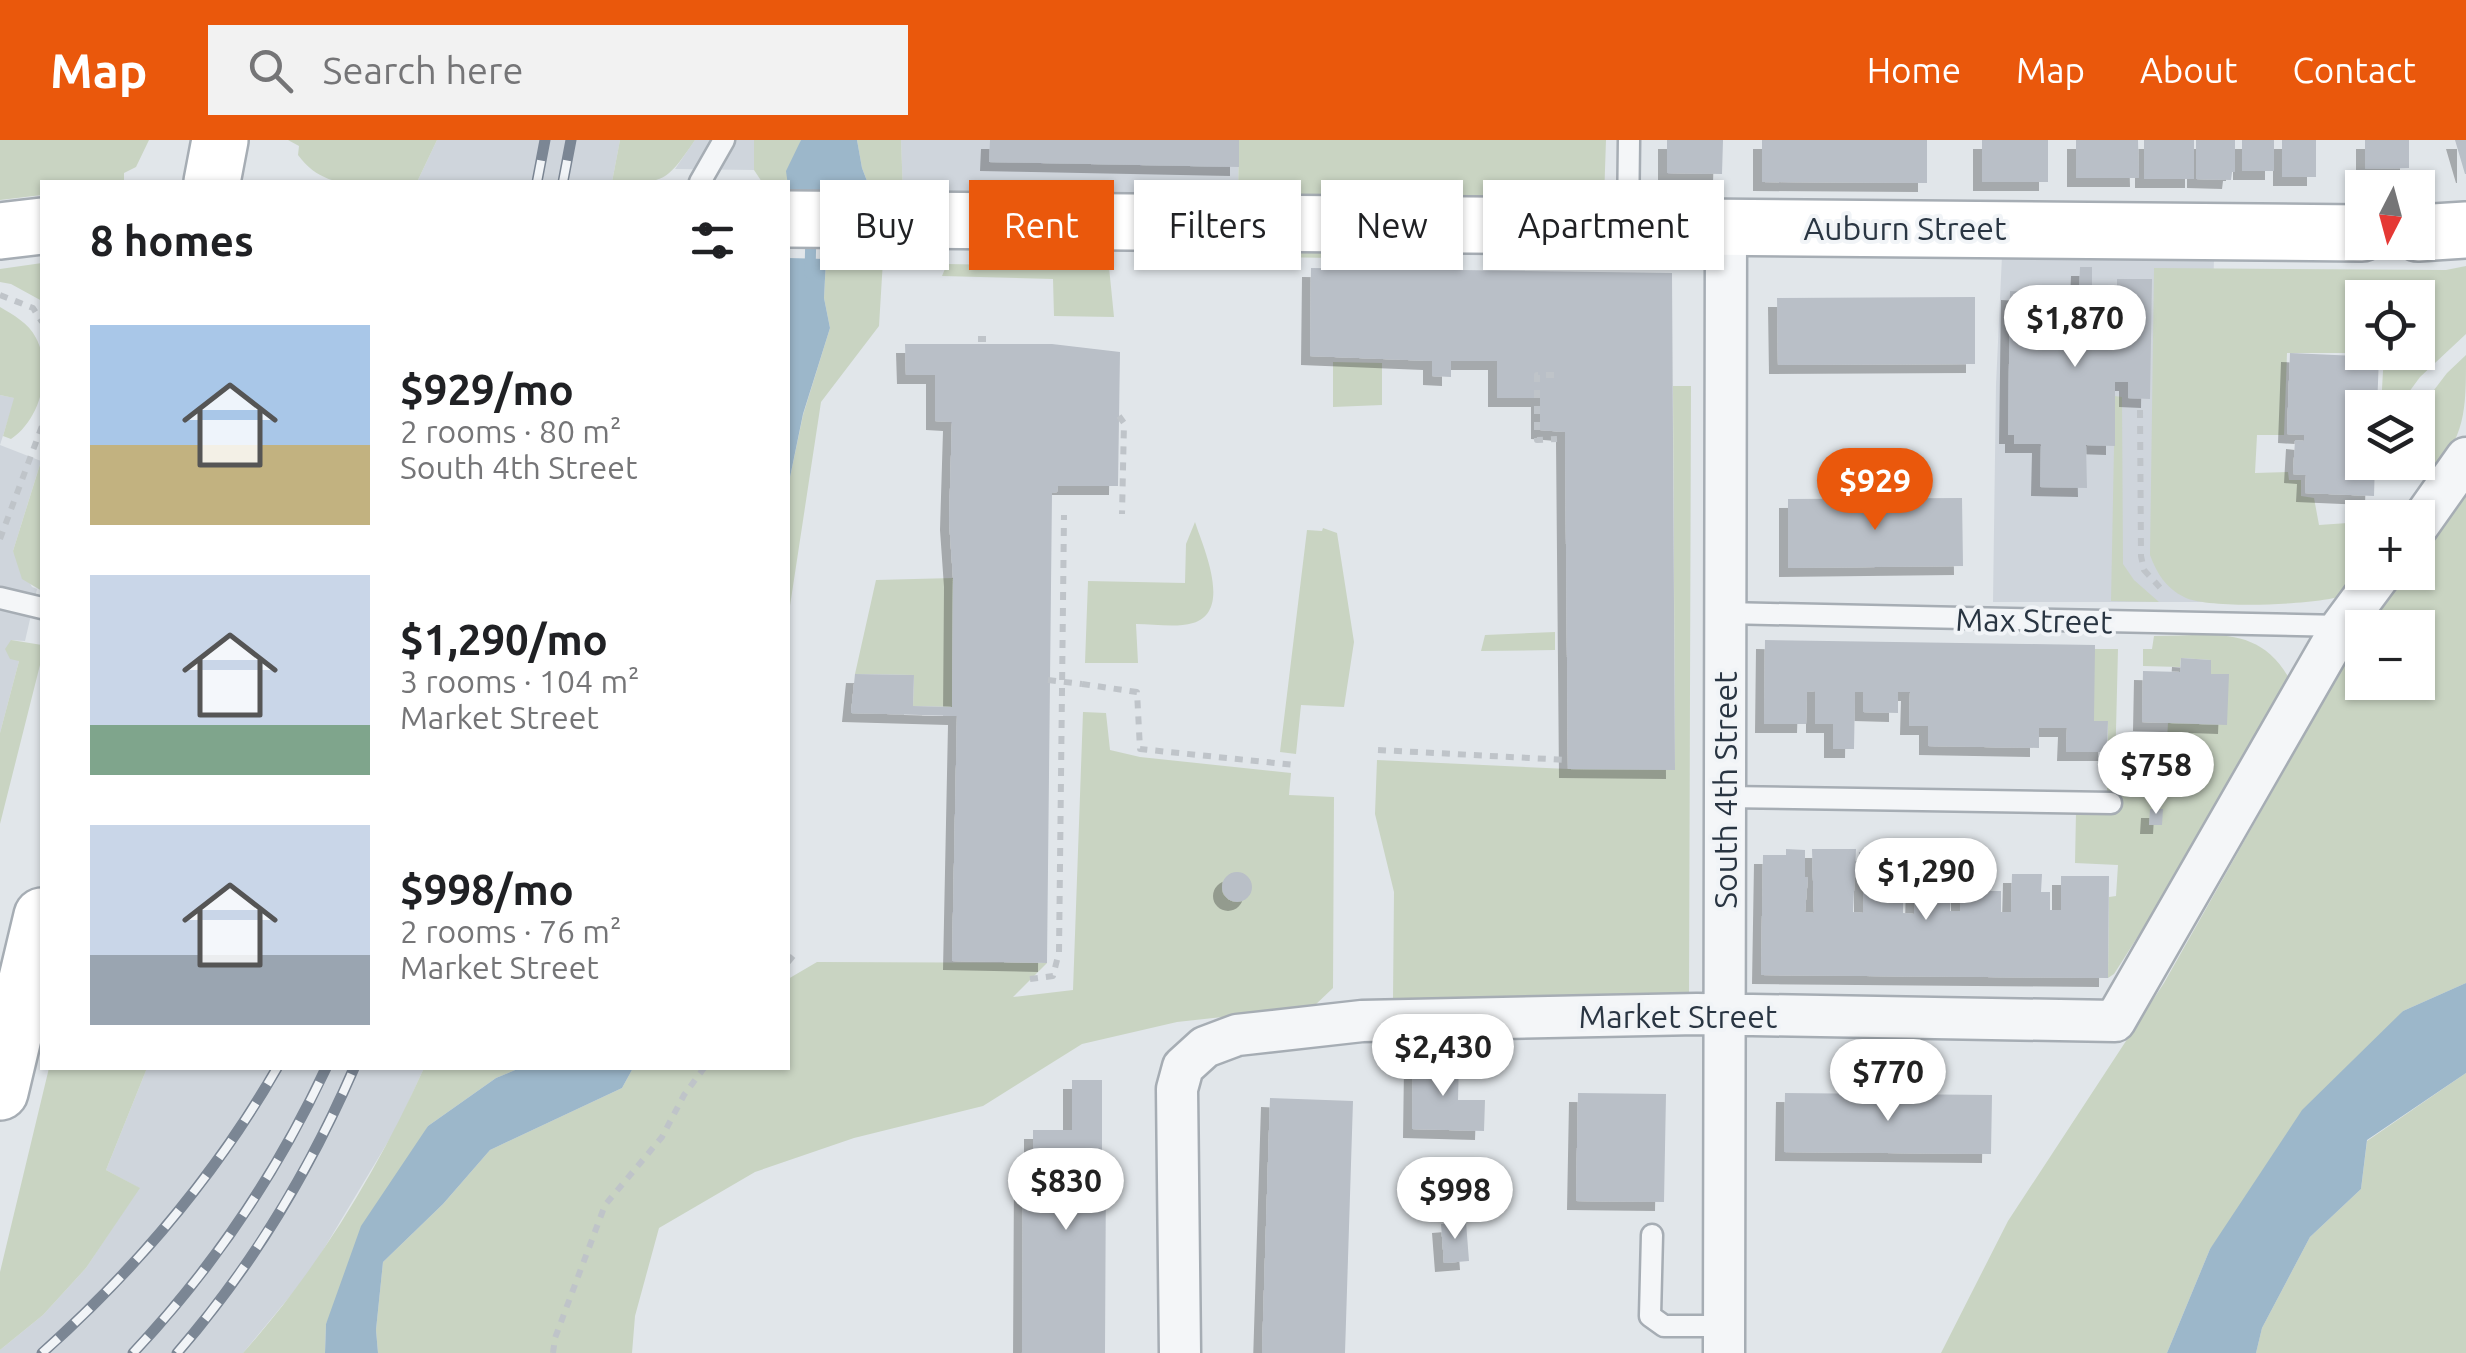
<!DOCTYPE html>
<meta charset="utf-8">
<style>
body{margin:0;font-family:Ubuntu,sans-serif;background:#f2f2f2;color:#202124;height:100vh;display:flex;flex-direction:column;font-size:38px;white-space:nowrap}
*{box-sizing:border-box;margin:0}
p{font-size:32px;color:#757577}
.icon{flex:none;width:55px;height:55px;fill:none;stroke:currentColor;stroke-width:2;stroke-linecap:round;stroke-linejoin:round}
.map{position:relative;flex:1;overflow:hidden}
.side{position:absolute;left:40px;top:40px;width:750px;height:890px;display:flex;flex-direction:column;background:#fff;border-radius:0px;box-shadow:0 2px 8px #0004}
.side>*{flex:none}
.guide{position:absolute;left:820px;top:40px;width:950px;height:90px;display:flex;gap:20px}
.needle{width:65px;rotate:186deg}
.controls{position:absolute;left:2345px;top:30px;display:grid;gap:20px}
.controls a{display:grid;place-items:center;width:90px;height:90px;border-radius:0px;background:#fff;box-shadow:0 2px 8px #0004;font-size:50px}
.price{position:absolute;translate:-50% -85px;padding:0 22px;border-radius:35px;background:#fff;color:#222;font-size:32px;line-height:65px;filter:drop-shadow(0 2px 5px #0008)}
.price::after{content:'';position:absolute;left:50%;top:60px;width:30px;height:22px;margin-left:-15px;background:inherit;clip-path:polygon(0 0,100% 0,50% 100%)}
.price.active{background:#ea580c;color:#fff}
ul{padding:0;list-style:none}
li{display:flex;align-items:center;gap:30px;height:250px;padding:0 50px}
li span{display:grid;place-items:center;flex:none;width:280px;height:200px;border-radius:0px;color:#555}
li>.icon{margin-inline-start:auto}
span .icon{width:120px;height:120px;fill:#fffc;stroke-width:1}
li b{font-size:42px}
h2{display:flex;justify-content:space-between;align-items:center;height:120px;padding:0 50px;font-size:42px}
.chip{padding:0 35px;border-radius:0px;background:#fff;box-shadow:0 2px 8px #0004;font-size:35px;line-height:90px}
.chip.active{background:#ea580c;color:#fff}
header{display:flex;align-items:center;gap:60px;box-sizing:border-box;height:140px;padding:0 50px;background:#ea580c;color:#fff}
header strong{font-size:48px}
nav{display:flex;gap:55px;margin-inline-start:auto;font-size:35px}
.search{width:700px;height:90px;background:#f2f2f2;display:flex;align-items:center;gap:25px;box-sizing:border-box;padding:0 35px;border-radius:0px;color:#757577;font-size:38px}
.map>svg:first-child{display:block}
</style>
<header>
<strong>Map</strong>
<div class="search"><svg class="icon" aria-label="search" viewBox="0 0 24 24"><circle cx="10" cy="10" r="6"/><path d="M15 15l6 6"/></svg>Search here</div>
<nav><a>Home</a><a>Map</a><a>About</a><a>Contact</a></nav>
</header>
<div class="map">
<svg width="2466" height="1213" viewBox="0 0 2466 1213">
<defs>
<filter id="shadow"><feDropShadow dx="-9" dy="9" stdDeviation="0" flood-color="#0004"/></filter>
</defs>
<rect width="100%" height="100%" fill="#e1e6ea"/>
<!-- built -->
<path fill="#cfd5dc" d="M437,0H620L612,42H417Z
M695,0H754V30L675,29Z
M901,0H1239L1238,59L903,54Z
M2002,116L2214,118L2205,462H1993L1996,245Z
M0,255L15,258L0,305L41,321L13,411L32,447L37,449L25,501L11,500L19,521L0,593Z
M147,928H424L398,985L310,1132L243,1213H0V1210L43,1175L86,1128L139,1048L106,1030Z"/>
<!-- green -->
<path fill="#c9d4c2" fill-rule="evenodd" d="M0,0H149L136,27L124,33V42H42V55L0,60Z
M288,0H437L417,42C372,43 327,55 298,15L299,6Z
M620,0H695C665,44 664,43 612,42Z
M754,0H801L789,38V53L788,42H762L754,30Z
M857,0H901L903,54H872L862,28Z
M1239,0H1606L1604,59H1238Z
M1164,111L1335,113L1334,118L1160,115Z
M826,119L883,120L879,186L821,262L788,479V347L803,275L830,188L824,158Z
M42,123V161L11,144L0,142V129Z
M947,124L1109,127L1114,177L1054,176L1053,139L942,136Z
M2466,126V194L2420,237L2398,267H2381L2384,213H2287L2284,295H2257L2255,333L2288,332L2289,340H2301V356L2314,358L2319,385L2362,382V432L2349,454C2323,465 2208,470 2184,457C2166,448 2157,434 2150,415L2154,128L2446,130ZM2362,158H2418V212H2362Z
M0,167C13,175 29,183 36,198C53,230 41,279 11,299L3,296L14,258L0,255Z
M2466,215C2466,272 2466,296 2429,337L2417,332L2408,323L2418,322V271L2447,233Z
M1333,222L1382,223V265L1333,267Z
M1673,246H1691L1689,858H1393L1394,752L1375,674L1377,620L1568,629H1675Z
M2115,256L2122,257L2123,424L2134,440L2159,462L2111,461Z
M42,318V451L22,439L13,411Z
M2466,349V843L2403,871L2210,1109L2167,1213H1941L2008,1081L2164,843L2362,493V542H2418V488L2366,487L2406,433L2418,432V418Z
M1195,382C1203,407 1233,471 1193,483C1176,488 1154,484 1136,484L1138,523H1085L1088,441L1185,443L1186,404Z
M1323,388L1337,393L1354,502L1344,567L1301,565L1296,614L1280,612L1307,390L1322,391Z
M953,438L952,567L913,566L914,535L855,534L876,440Z
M1555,492V510L1481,511L1485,495Z
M2154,496C2210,496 2259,483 2290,540L2210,683L2114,834L2108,838L2109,757L2116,756L2118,725L2075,723L2076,672H2116L2115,654L2107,653L2108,581H2094V509H2118L2115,631L2165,633L2168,583L2228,534H2211V520L2181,518L2180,527L2143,526V509H2152Z
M11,500L42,505V517L0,684V593L19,521L10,519L5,509Z
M1083,572L1106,573L1110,610L1140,617L1291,633L1289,655L1334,657L1333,848L1313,867L1177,882L1082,904L983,966L854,998L755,1032L659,1088L635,1176L632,1213H378L376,1190L383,1122L443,1064L490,1010L622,948L633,928H788V839L817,822L1047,823L1013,857L1073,850Z
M49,928H147L106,1030L140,1048L86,1128L43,1175L0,1210V1132Z
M424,928H520L496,938L428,986L326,1184L325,1213H243C318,1129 378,1030 424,928Z
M2466,933V1213H2256L2262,1188L2310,1097L2361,1049L2367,1001Z"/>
<!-- water -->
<path fill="#9cb7ca" d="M801,0H857L862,28L872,54L789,53L786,31Z
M788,118L826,119L824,158L830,188L803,274L788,347Z
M2466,843V933L2367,1000L2361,1049L2310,1097L2262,1188L2256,1213H2167L2210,1109L2302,970L2403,871Z
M520,928H633L622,948L490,1010L443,1064L383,1122L376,1190L378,1213H325L326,1184L361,1086L428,986L496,938Z"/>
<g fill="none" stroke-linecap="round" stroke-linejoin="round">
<!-- stream -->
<path stroke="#9cb7ca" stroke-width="11" d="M810,133L811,92"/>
</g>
<!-- building -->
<path fill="#b9bfc7" filter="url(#shadow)" d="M990,0H1239V27L989,22Z
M1667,0H1723L1722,34L1667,33Z
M1762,0H1927V43L1762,42Z
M1982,0H2048V42H1982Z
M2076,0H2138L2139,38H2076Z
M2144,0H2194V39H2144Z
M2196,0H2235V32H2232L2231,40L2196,39Z
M2242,0H2274V31H2242Z
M2282,0H2316V37H2282Z
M2365,0H2409V28L2365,29Z
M2455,0H2466V34H2465Z
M2080,127H2092V152H2117V139H2152L2150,259L2128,258V242H2115V306L2086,305L2087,348L2040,347L2041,304H2014V295H2008L2010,151L2030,152V145H2039V152H2079Z
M1311,128L1672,133L1675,630L1568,629L1565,292L1540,290V258H1497V221H1451V237L1432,236V221L1310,216Z
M1975,157V224L1778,225L1777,158Z
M905,204H1052L1120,212L1118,346H1058L1057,352L1052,353L1047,823L952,821L957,576L851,573L855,534L914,535L913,566L952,567L953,438L949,381L952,282L935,281V235H906Z
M2290,213L2379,217L2377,268H2362V322H2375L2374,356L2305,353L2306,335L2293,334L2295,300L2304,301V295L2287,294Z
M1962,358L1963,426L1788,428V359Z
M1765,500L2095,505L2094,581H2108L2107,612H2066L2067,588H2039V608L1928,606V586H1909L1910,552H1898V573L1863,572V552H1855L1854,609H1833V584H1815V551L1807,552L1806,584H1764Z
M2181,518L2211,520V534H2229L2227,585L2142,582L2143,531L2180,532Z
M2150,669H2163L2162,685H2149Z
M1786,709L1805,710V737H1808L1805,772L1814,773L1812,709H1856L1853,772L1863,773V734H1859V712L1907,713V737H1903V773L1914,774L1915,736H1950V771H1960V735H1981V751H2001V772H2011L2012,734H2042L2041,752H2050V770H2061V736H2109L2108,838L1761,835L1763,715H1786Z
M1222 747a15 15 0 1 1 30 0a15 15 0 1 1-30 0Z
M1413,919L1459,920L1458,960H1485L1484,991L1412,989Z
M1072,940H1102V1026L1106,1025L1105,1213H1022L1023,1025H1033V990H1072Z
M1578,953L1666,954L1664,1062L1576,1061Z
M1785,953L1992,955L1991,1014L1784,1012Z
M1270,958L1353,961L1345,1213H1262Z
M1466,1082L1469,1121L1444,1123L1441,1084Z"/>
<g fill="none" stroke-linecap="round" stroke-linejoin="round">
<defs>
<path id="lane" d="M700,42L724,0
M1628,84L1629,0
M0,458L42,468
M1725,473L2342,486
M1725,657L2111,663
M1652,1095L1650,1176L1664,1186H1724"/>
<path id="street" d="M2418,386L2466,318
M1180,1213L1177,949L1183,927L1205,907L1237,895L1362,881L1697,874L2115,881L2342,486L2382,432
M1724,1213L1726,87"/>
<path id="secondary" d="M212,42L220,0
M788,79L2362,93
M0,91L42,86
M2418,93L2466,90
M0,952L42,776"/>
</defs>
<!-- lane casing -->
<use href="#lane" stroke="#a6adb4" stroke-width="25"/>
<!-- street casing -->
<use href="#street" stroke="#a6adb4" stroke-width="45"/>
<!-- secondary casing -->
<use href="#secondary" stroke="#a6adb4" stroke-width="60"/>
<!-- path -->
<path stroke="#bfc4c9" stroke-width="6" stroke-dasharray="8 8" stroke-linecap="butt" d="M0,155L33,168L42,182
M978,199H992
M1554,235H1537V300L1557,299
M2140,270L2141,416L2144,430L2164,452
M1119,276L1124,283L1122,374
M0,399L42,286
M1082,544L1137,552L1140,609L1295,625
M1378,610L1568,620
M788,822L793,816
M1030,839L1053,836L1059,812L1064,375
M553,1213L555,1198L605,1065L662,997L684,955L704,928"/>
<!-- lane -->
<use href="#lane" stroke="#f4f6f8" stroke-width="20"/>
<!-- street -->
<use href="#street" stroke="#f4f6f8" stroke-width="40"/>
<!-- secondary -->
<use href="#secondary" stroke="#fff" stroke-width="55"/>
<defs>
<path id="rail" d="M537,42L545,0
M563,42L571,0
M42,1213C135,1130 215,1036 277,928
M133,1213C213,1128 277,1033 326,928
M177,1213C250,1129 310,1030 354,928"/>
</defs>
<!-- rail casing -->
<use href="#rail" stroke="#7b8694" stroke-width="11"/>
<!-- rail -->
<use href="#rail" stroke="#f1f4f7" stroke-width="8" stroke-dasharray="22" stroke-linecap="butt"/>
<!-- path-bridge -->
<path stroke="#bfc4c9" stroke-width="6" stroke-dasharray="8 8" stroke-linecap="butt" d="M1048,540L1082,544"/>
</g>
<g text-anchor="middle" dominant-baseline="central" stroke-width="8" stroke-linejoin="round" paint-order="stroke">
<!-- street labels -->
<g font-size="32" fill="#293542" stroke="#f1f4f7">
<text x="1905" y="88">Auburn Street</text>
<text transform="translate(2034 480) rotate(1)">Max Street</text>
<text transform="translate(1725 650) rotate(-90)">South 4th Street</text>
<text x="1678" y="876">Market Street</text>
</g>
</g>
</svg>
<div class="controls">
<a><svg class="needle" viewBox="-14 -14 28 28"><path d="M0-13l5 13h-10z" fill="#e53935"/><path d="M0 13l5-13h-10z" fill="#757577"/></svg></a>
<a><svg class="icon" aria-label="locate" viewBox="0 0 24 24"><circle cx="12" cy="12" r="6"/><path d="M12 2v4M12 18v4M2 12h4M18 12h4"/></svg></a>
<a><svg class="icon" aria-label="layers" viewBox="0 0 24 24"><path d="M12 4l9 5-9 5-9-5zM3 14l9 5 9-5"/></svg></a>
<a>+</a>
<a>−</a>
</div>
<b class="price" style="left:2075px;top:230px">$1,870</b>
<b class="price active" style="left:1875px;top:393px">$929</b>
<b class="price" style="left:2156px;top:677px">$758</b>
<b class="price" style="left:1926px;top:783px">$1,290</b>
<b class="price" style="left:1443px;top:959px">$2,430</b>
<b class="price" style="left:1888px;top:984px">$770</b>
<b class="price" style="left:1066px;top:1093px">$830</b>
<b class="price" style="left:1455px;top:1102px">$998</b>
<div class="guide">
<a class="chip">Buy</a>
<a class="chip active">Rent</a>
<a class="chip">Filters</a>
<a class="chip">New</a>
<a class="chip">Apartment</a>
</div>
<section class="side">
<h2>8 homes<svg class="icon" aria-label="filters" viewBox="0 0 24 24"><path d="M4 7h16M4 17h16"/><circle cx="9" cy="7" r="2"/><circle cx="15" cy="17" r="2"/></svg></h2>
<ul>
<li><span style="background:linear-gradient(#a9c7e8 60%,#c2b280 0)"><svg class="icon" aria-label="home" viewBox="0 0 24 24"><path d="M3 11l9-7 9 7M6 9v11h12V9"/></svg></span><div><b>$929/mo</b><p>2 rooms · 80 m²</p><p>South 4th Street</p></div></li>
<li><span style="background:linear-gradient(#c9d6e8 75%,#7fa58c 0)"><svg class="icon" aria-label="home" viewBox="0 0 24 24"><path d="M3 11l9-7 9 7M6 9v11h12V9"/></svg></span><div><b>$1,290/mo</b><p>3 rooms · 104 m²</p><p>Market Street</p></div></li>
<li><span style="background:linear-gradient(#c9d6e8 65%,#9aa5b1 0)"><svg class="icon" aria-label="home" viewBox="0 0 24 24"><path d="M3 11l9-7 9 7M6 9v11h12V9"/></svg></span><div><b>$998/mo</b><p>2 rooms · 76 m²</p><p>Market Street</p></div></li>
</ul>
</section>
</div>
